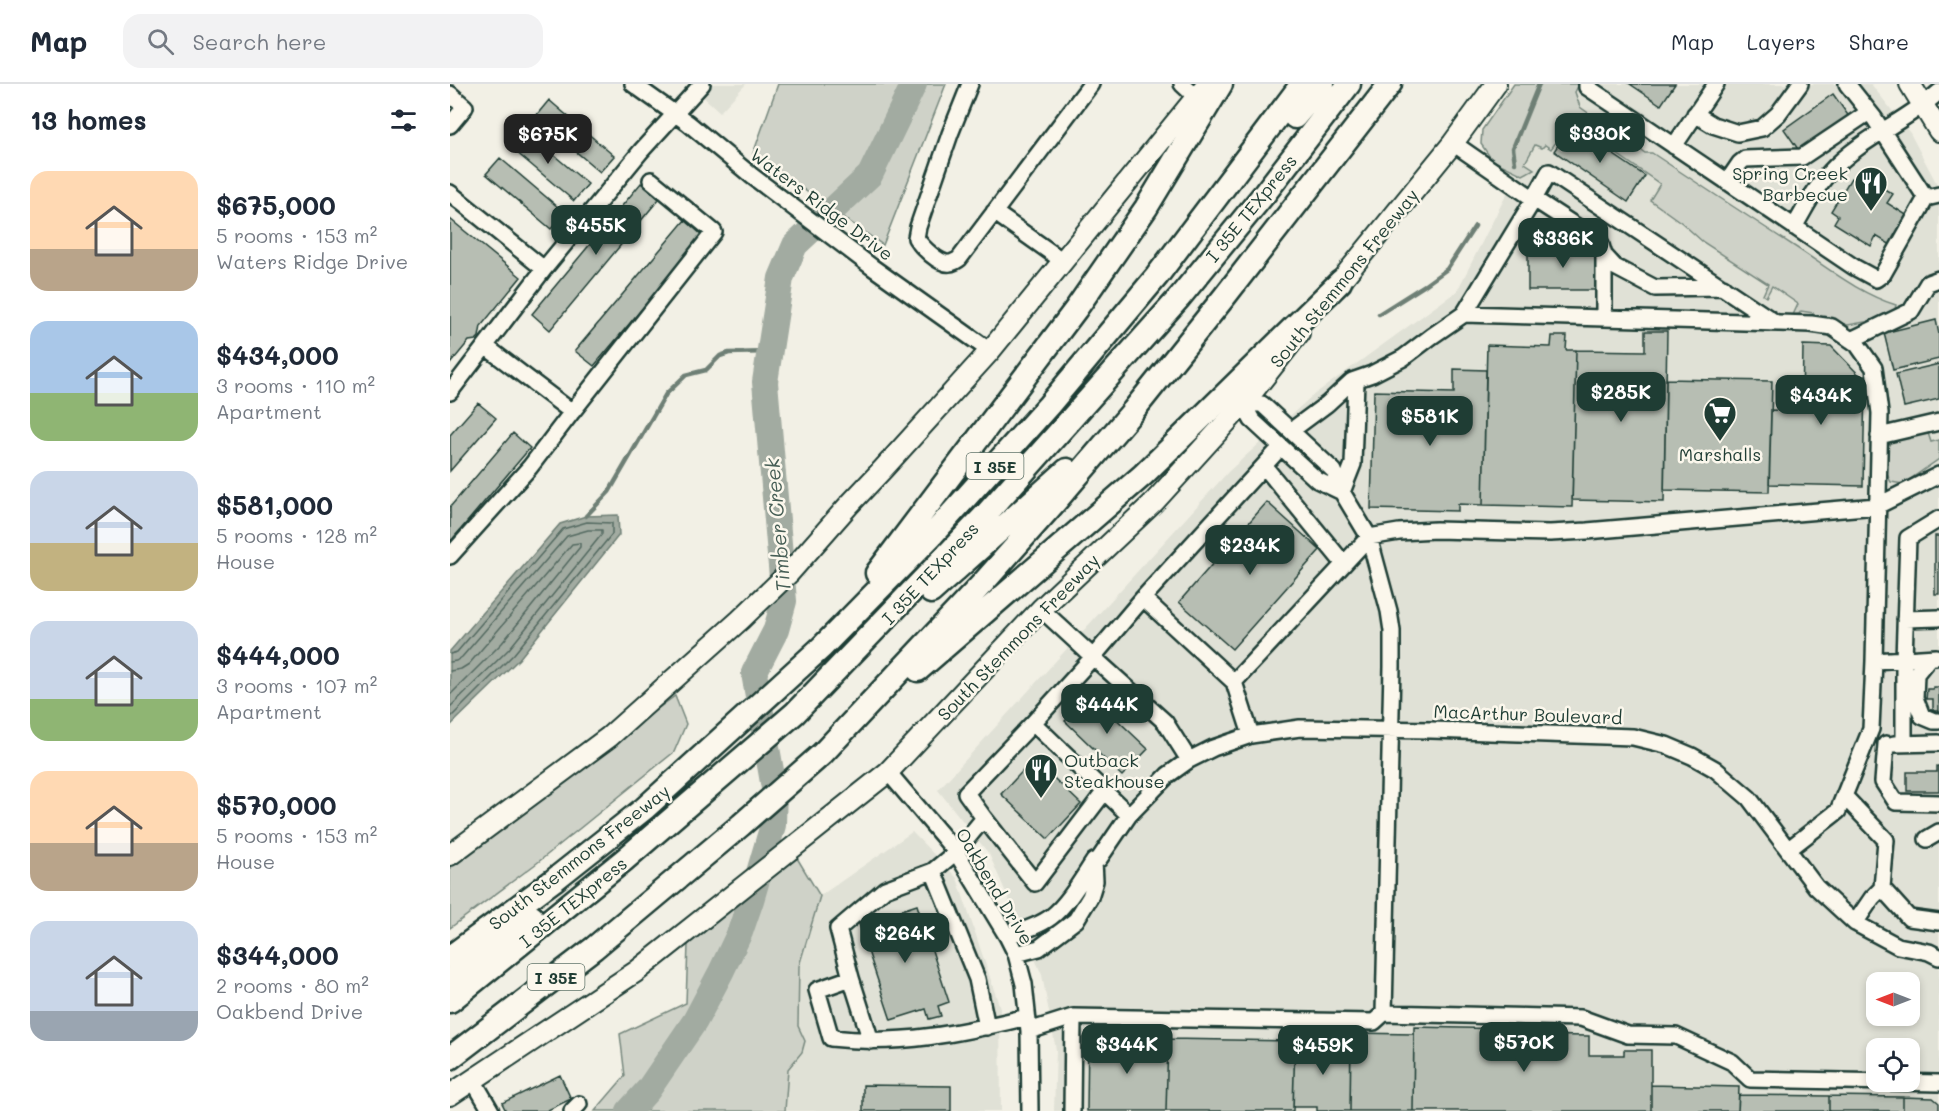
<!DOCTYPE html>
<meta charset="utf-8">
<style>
body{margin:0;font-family:Mali,sans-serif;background:#f2f2f3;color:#1f2937;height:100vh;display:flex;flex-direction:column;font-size:22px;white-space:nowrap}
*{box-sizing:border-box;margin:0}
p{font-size:20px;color:#747a83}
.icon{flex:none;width:33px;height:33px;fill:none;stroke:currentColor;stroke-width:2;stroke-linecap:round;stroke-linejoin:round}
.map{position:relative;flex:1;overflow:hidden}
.panel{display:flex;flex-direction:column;background:#fff;width:450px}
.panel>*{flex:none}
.needle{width:39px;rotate:270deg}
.tools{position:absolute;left:1416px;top:888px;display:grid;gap:12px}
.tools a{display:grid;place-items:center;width:54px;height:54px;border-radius:12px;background:#fff;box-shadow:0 3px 9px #0003;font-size:30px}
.price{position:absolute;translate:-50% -51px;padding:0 14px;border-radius:12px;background:#1f3d34;color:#fff;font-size:20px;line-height:39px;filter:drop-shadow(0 2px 3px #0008)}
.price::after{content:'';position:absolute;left:50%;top:36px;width:18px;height:14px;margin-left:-9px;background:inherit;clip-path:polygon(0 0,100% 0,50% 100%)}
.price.selected{background:#222;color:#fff}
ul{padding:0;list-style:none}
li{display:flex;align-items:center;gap:18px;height:150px;padding:0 30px}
li span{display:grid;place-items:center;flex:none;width:168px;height:120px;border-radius:18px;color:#555}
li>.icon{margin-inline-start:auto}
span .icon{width:72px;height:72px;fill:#fffc;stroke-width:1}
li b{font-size:26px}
h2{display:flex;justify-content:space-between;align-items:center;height:72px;padding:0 30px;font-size:26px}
header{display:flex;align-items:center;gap:36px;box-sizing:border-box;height:84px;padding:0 30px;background:#fff;border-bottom:2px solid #e0e1e3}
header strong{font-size:28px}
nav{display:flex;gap:33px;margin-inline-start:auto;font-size:21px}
.search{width:420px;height:54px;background:#f2f2f3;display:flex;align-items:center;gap:15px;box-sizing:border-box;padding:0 21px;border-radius:18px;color:#747a83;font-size:22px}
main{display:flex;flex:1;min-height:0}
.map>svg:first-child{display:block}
</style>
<header>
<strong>Map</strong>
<div class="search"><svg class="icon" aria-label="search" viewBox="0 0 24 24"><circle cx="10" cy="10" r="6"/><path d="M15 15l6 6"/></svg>Search here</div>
<nav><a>Map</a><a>Layers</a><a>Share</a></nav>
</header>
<main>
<section class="panel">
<h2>13 homes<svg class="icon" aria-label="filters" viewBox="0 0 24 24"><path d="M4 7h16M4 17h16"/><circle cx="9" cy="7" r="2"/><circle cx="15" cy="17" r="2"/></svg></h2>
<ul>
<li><span style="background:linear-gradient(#ffd9b3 65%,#b9a48a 0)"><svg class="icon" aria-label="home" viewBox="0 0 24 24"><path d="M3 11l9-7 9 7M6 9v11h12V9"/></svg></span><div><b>$675,000</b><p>5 rooms · 153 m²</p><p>Waters Ridge Drive</p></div></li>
<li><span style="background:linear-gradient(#a9c7e8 60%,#8fb573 0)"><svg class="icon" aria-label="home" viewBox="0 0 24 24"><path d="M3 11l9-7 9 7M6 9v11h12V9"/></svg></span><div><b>$434,000</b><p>3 rooms · 110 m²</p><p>Apartment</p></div></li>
<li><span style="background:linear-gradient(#c9d6e8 60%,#c2b280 0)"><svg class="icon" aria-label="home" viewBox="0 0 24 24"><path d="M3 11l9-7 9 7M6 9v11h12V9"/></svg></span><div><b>$581,000</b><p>5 rooms · 128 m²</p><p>House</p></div></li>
<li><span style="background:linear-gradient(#c9d6e8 65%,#8fb573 0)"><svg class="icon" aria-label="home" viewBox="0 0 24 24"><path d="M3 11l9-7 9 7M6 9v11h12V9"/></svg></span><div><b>$444,000</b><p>3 rooms · 107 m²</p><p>Apartment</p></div></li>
<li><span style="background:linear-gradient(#ffd9b3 60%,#b9a48a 0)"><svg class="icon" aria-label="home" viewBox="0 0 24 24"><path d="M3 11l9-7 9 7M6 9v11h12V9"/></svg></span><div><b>$570,000</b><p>5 rooms · 153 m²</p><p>House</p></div></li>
<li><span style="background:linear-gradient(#c9d6e8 75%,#9aa5b1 0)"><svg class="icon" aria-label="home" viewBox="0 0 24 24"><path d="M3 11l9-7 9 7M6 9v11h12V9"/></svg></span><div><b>$344,000</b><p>2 rooms · 80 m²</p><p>Oakbend Drive</p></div></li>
</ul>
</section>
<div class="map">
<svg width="1489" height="1027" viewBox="0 0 1489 1027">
<rect width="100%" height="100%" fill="#f2f0e5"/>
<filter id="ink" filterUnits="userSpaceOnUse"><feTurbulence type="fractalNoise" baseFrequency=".0167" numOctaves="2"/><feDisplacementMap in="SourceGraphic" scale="12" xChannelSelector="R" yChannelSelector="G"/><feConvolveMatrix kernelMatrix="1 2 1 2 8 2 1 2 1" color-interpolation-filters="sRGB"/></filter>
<g filter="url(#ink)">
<!-- built -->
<path fill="#e0e1d6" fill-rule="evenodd" d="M239,0H296L270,28Z
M1113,0H1421L1460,49L1489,104V1027H604L606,966L592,891L539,770L488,706L779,387L862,312L1007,207ZM1426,898H1460V932H1426ZM1426,964H1460V998H1426Z
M462,748L507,794L550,924L551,1027H335L338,985L352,968L355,957L348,942L349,882L370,812Z"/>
<!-- green -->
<path fill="#cfd2c8" stroke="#77887e" stroke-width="1.5" d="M328,0H496L433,161L303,70Z
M1064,0H1129L1125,8L1130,23L1195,69H1202C1250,101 1299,133 1347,164C1379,185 1410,210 1446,221L1443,233L1398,241L1363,232V229L1351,227L1349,230L1343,231L1348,220L1322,202L1316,213L1313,211L1318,200L1253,158L1232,139L1200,116L1210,100L1121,38L1101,65L1095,61L1092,64L1085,61L1075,79L1084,85L1073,91L1042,76L1031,60L1032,46Z
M1478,349L1481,358L1489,356V375L1453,400L1441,398C1434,388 1434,367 1441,357Z
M225,612L236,640L224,668L87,779L0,844V776Z
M347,774L370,812L349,882L348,942L355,957L352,968L338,985L335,1027H145L175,992L170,950L236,919L238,860Z"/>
<!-- water -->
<path fill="#a2aba1" stroke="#6e7f75" stroke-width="1.5" d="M168,431L169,451L69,575L0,642V567L110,440L136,432Z"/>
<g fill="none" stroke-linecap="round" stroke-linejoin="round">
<!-- shore -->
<path stroke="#536960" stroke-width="1.5" d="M0,570L7,568L113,445L137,438L162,439V450L64,570L0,634
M0,578L6,577L12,573L117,452L138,446H152V450L59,565L0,623
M0,587L11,585L19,580L122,460L130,459V463L52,559L0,611"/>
<!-- stream -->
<path stroke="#6e7f75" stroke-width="4.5" d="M1065,79L1063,64L1089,0
M929,230L975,201L997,185L1025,142
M136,432L159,408L216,310L236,291L256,286L270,272L279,269L319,268"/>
<!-- river -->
<path stroke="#a2aba1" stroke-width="26" d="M179,1027L198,1006L245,937L271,888L290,848L301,816L323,741L324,704L304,589L326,546L334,517L315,298L331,194L345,161L420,91L464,0"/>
</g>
<!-- building -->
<path fill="#b7beb3" stroke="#1f3d34" stroke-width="1.5" d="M1180,0H1225L1211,21Z
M1383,10L1400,34L1350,68L1334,45Z
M99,16L164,72L150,88L85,33Z
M1121,42L1195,92L1178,118L1104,67Z
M73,45L138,100L124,117L59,62Z
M50,74L115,129L101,145L36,90Z
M1401,94L1420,105L1424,99L1443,110L1437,119L1458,132L1441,161L1426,152L1421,162L1384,139L1388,132L1381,127Z
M191,99L209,115L100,246L82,230Z
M0,135L71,193L31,242L29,253L26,256L19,257L0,280Z
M235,136L253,152L144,282L125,267Z
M1103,161H1145V206H1078V167H1103Z
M1486,236L1489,250V275L1443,286L1434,249Z
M1195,247H1217L1214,418L1122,416L1126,266L1195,267Z
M1102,252H1117L1116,266H1126L1122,423L1033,421L1037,261L1101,263Z
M1353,261L1381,262L1415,297L1413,402L1319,400L1321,326L1352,327Z
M1489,280V315L1454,323L1446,290Z
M1004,285L1036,286L1033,421L1008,420V427L921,425L924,307L1004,309Z
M1216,295L1322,297L1319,408L1214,406Z
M28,319L46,334L0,387V351Z
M63,349L80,364L0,458V423Z
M817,418L870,466L782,565L729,518Z
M1485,452H1489V510H1485Z
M1483,603H1489V627H1483V615H1476L1477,605H1483Z
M641,611L698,665L672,692L615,637Z
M584,675L631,720L598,755L551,710Z
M1487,682H1489V707H1457V688H1487Z
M467,821L499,918L488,922L491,932L479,935L476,925L441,936L409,840Z
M964,943L1059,945V951L1139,952V971H1174V966H1201V1027H963Z
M901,949L964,950L963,1027H900Z
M638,954L718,955L716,1027H637Z
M718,955L845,957L843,1027H716Z
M845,957L901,958L900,1027H867V1023H843Z
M110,991L121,1015L96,1027H56L52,1019Z
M413,1001L501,1002V1027H413Z
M1201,1001L1289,1003L1288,1027H1201Z
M1289,1011L1379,1012V1027H1288Z
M1379,1012L1453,1013V1027H1379Z
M1453,1013L1483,1014L1489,1019V1027H1453Z"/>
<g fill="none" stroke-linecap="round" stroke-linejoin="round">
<defs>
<path id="minor" d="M183,0L238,39L302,92L422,183L540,267
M520,0L500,50L468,143L466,154C471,162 489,181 500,179C502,179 508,176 509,175L641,0
M732,0L746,13
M1137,0V3L1146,9L1404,183L1426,195L1433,190L1476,114
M1397,0L1424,34L1476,114L1489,111
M0,10L15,23L0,41
M1245,30L1263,41L1288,49L1312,44L1328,30L1350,0
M1003,59L1084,115L1014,230
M1224,62L1266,0
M1277,98L1290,79L1295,75L1352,73L1419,28
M0,109L94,185
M544,128L613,177
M1344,143C1355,125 1365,103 1380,88C1411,54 1455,38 1489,8
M1154,171L1165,183L1205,204L1273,203
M1154,234V171L1150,158L1084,115L1099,88L1326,239
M1401,256L1461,227L1478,199L1489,195
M35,262L122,328L264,148L201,96
M0,308L94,185L191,67L252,0
M842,346L877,320L902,297L922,290L953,274L982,252L1014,230L1361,240L1382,243L1407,260L1424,284L1430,329L1424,577L1421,645L1388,727L1339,765
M1429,352L1489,338
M814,382L894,480
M892,408L867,396L802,336L793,320H812L884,387L892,408L919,453L939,527L942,547V583L934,929
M892,408L903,380L906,297
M0,472L80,383L122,328
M693,514L784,598L801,651
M591,525L643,573L693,514L831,363
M1455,535L1489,534
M1479,574L1466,590L1465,614L1472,632L1484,637H1489
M1424,577L1486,573
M784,598L919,453L949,448L986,446L1100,449L1137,447L1427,422L1489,391
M1436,660L1433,698L1446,718L1489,719
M1444,660L1489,659
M1454,660V575L1458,454L1489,435
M438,688L506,768L557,852L566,870L574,900L579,947L580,1027
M1394,712L1436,756L1432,804L1422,814L1405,839
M679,731L583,639L643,573L715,638L739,676
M534,734L585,799L655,707
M1477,755L1489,748
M483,787L527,895L537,943
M1432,804L1459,834L1489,838
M557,852C572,847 589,842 601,833C618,820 632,795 644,777L649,775L679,731L718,691L739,676L763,664L801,651L850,644L981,646L1183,653L1216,661L1242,672L1265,685L1299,714L1366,803L1405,839L1448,862L1479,868L1489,873
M566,870L589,864L626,836L640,813L645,797L644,777
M401,894L421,957
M577,933C512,949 449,962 381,954L367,906L401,894L388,845L435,805L483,787L506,768L534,734L516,709L583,639
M579,947L623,933L924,938L934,929L1131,934L1178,951L1226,952L1282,978L1300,995L1489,999
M23,996L41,1027
M122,1027L129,1020
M622,1027L623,933"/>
<path id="major" d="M1460,0L1489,47
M880,210L1003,59L1046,0
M0,771L159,653L290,536L340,488L398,422L433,385L540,267L757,0
M0,1011L187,887L438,688L591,525L704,418L793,320L849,249"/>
<path id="highway" d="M845,33L873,0
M427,489L626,225L696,124L771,0
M481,508L617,386
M468,586L693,391L890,198
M0,873L104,796L195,724L372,563L483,450L599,321L707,192L852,0
M0,895L82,833
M0,917L174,776L345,629L537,429L729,214L815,109L899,0
M0,974L144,864L291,741L372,670L533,499L605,418L683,327L775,212L940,0"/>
</defs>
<!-- minor casing -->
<use href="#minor" stroke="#1f3d34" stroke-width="20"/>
<!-- major casing -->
<use href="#major" stroke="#1f3d34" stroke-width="24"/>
<!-- highway casing -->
<use href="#highway" stroke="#1f3d34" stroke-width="27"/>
<!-- minor -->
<use href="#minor" stroke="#fbf7ec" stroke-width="15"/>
<!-- major -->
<use href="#major" stroke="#fbf7ec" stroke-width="20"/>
<!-- highway -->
<use href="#highway" stroke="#fbf7ec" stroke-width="22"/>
</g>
</g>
<!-- icons -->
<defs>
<symbol id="restaurant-pin" viewBox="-11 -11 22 30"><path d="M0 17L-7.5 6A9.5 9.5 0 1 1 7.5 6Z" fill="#1f3d34" stroke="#fbf7ec"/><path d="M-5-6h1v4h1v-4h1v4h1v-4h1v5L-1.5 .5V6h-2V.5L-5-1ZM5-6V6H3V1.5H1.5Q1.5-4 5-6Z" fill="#fff"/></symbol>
<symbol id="supermarket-pin" viewBox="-11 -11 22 30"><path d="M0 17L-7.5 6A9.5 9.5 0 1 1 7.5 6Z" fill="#1f3d34" stroke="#fbf7ec"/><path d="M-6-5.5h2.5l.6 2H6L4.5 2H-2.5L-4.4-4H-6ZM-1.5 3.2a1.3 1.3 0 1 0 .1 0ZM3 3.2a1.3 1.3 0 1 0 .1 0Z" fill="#fff"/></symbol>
</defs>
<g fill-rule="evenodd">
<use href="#restaurant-pin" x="1402" y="80" width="38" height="52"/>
<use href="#supermarket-pin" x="1251" y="310" width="38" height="52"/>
<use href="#restaurant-pin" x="572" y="667" width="38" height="52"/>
</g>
<g text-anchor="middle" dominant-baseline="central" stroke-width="5" stroke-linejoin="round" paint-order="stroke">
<!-- shield labels -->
<g fill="#fbf7ec" stroke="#61756b" stroke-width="1.5">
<rect x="516.5" y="369" width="57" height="26" rx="4.5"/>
<rect x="77.5" y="880" width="57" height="26" rx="4.5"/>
</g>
<g font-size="16" font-weight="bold" fill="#1f3d34">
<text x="545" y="382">I 35E</text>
<text x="106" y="893">I 35E</text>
</g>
<!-- poi labels -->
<g font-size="18" fill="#1f3d34" stroke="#fbf7ec" text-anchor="end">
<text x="1398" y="89">Spring Creek<tspan x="1398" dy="21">Barbecue</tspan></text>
<text x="1270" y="370" text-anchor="middle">Marshalls</text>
<text x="614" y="676" text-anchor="start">Outback<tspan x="614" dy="21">Steakhouse</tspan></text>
</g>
<!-- street labels -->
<g font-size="18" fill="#1f3d34" stroke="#fbf7ec">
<text transform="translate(372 120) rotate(37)">Waters Ridge Drive</text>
<text transform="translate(801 124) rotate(-51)">I 35E TEXpress</text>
<text transform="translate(894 194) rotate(-51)">South Stemmons Freeway</text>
<text transform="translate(480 489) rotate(-47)">I 35E TEXpress</text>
<text transform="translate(568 553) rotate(-46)">South Stemmons Freeway</text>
<text transform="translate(1078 630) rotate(2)">MacArthur Boulevard</text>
<text transform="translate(129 773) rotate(-38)">South Stemmons Freeway</text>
<text transform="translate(545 802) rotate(59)">Oakbend Drive</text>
<text transform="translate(123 818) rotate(-39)">I 35E TEXpress</text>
</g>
<!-- water labels -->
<g font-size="20" font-style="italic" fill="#465e55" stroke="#fbf7ec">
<text transform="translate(327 441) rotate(-95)">Timber Creek</text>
</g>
</g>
</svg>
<div class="tools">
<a><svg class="needle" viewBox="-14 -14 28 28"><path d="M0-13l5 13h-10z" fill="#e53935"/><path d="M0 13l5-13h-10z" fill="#747a83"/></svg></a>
<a><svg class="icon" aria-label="locate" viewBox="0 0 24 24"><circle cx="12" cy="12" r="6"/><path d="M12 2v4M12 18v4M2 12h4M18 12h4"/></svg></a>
</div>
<b class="price" style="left:1150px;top:80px">$330K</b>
<b class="price selected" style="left:98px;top:81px">$675K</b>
<b class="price" style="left:146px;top:172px">$455K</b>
<b class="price" style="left:1113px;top:185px">$336K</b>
<b class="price" style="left:1171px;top:339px">$285K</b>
<b class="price" style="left:1371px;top:342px">$434K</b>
<b class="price" style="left:980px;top:363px">$581K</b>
<b class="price" style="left:800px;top:492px">$234K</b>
<b class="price" style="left:657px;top:651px">$444K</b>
<b class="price" style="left:455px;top:880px">$264K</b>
<b class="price" style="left:1074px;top:989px">$570K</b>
<b class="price" style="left:677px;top:991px">$344K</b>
<b class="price" style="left:873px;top:992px">$459K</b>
</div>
</main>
